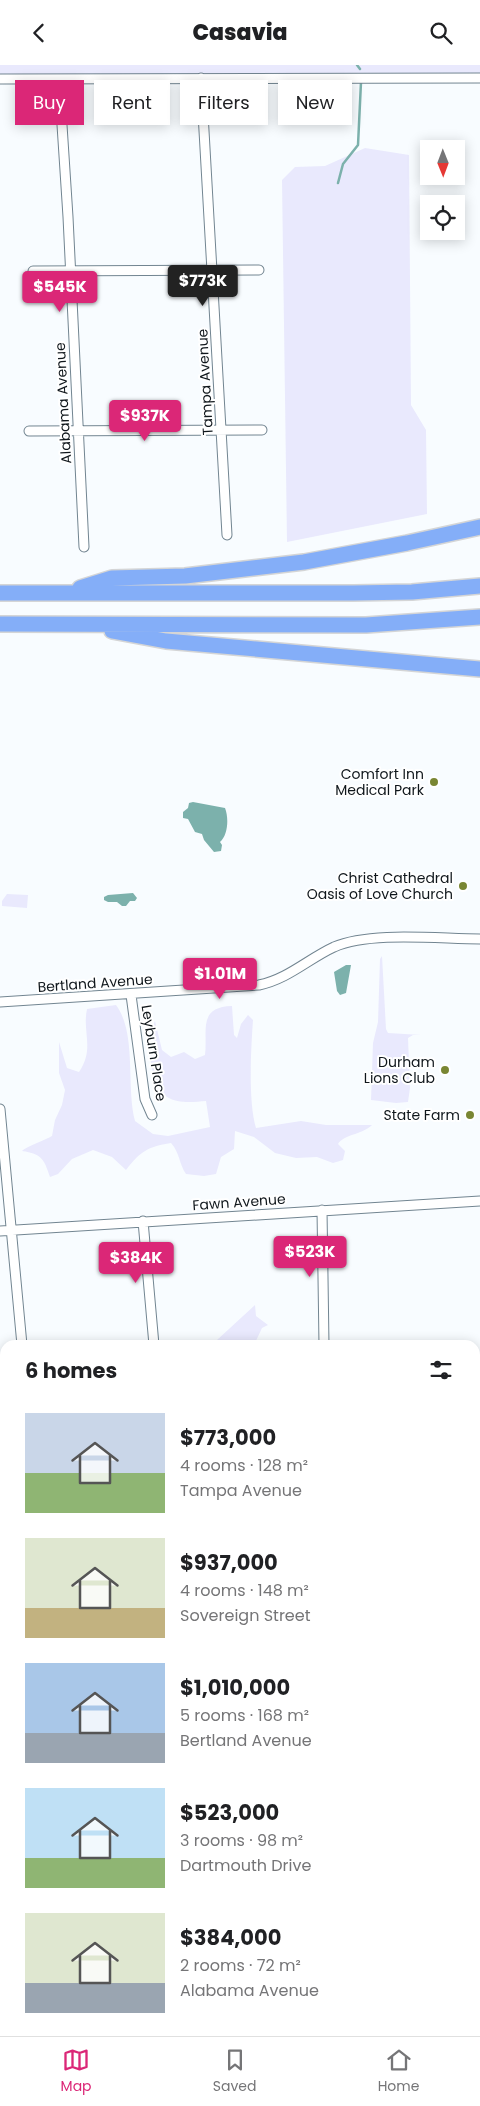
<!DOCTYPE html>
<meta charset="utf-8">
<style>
body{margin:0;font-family:Poppins,sans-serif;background:#f2f2f2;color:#202124;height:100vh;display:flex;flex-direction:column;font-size:19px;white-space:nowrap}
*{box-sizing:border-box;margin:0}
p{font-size:16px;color:#757577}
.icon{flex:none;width:28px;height:28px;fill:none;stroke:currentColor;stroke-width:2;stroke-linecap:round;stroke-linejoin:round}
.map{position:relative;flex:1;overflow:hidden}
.details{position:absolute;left:0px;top:1275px;width:480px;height:696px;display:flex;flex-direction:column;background:#fff;border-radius:15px 15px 0 0;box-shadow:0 2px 12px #0003}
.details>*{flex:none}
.banner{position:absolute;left:15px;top:15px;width:450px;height:45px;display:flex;gap:10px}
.needle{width:32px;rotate:179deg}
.tools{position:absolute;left:420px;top:75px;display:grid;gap:10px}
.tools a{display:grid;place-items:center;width:45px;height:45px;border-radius:0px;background:#fff;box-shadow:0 2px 12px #0003;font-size:25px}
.price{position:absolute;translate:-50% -42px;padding:0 11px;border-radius:5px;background:#db2777;color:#fff;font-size:16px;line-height:32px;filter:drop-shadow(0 1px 2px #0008)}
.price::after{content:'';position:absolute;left:50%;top:30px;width:15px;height:11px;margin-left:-8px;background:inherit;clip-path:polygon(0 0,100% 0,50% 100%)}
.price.current{background:#222;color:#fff}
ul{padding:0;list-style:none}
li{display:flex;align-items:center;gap:15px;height:125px;padding:0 25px}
li span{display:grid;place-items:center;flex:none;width:140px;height:100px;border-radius:0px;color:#555}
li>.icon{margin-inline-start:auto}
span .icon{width:60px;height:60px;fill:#fffc;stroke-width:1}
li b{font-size:21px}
h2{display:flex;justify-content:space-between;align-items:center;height:60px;padding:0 25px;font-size:21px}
.pill{padding:0 18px;border-radius:0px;background:#fff;box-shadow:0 2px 12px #0003;font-size:18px;line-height:45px}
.pill.current{background:#db2777;color:#fff}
header{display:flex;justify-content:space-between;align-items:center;height:65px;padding:0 25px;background:#fff;font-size:22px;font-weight:800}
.dock{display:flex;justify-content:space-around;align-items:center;height:70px;border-top:1px solid #e0e0e0;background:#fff;font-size:14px;color:#757577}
.dock a{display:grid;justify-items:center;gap:2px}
.dock .current{color:#db2777}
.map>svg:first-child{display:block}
</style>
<header><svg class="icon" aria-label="back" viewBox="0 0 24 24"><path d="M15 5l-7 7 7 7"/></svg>Casavia<svg class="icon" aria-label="search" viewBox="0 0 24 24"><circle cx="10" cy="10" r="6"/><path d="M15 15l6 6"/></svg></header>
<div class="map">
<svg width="480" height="1971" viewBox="0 0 480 1971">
<rect width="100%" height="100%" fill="#f8fcff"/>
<!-- green -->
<path fill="#e9e9fd" d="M0,0H480V9H0Z
M365,83L409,90L411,340L426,365L427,449L287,477L282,115L295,102L325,101Z
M7,829L28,830L27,843L2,841V836Z
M382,891L386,964L388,968L421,970H413L408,973L410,1023L408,1037L396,1038L371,1035L373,978L378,957L380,894Z
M116,940C137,968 126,1022 135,1056L153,1069L168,1071L210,1062L206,1036C194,1037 178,1039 167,1032C149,1020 146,974 155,956L162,985L171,992L184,987L195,994L205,990C208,966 197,942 232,941L234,970L237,973L241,959L248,950L253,955C251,983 248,1037 256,1063L301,1056L326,1060H372C362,1070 344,1069 338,1079L345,1086L343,1095L333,1098L317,1092L296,1093L275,1088L254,1072L235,1066L234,1084L221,1092L216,1109L204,1111L186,1109C179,1099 180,1088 171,1078C147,1082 141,1086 126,1105L112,1092L93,1085L72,1094L58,1109L50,1112C44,1094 42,1089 22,1086C26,1082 45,1075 52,1071L55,1055L62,1040L65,1025L59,1008V977L67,1003L79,1007C95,983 82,968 87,944Z
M255,1240L256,1251L268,1260L262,1263L254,1280H205L217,1275Z
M0,1509L3,1513L1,1534L5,1544V1600L0,1601Z"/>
<!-- water -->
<path fill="#7cb1ac" d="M193,737L225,743C229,753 228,770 220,777L222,780L221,786L214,787L204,775L202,769L195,767L188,754L183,753V747L188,743L189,738Z
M133,828L137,833L135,836H130L126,841H122L117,837H108L104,835V832L108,830Z
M346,900H351L346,928L340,930L337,926L334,907Z"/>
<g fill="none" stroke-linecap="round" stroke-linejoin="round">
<!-- stream -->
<path stroke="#7cb1ac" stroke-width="2.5" d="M357,0L360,4
M338,118L343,99L358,80L361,17"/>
<defs>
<path id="minor" d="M201,13L227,470
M0,14L480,13
M59,14L68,152L84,482
M33,206L259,205
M29,366L262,365
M131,930L145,1034L152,1050
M0,937L259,920C288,914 308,894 334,882C371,866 439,874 480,874
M0,1044L22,1280
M322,1145L324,1280
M143,1156L154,1280
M0,1166L480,1136
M190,1971V1966
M338,1971V1966"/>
<path id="secondary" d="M475,1719L480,1718
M0,1748H5"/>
<path id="motorway" d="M80,523L112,513L185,511L304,497L407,478L480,462
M0,528H353L412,527L480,521
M0,559L366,560L480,552
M112,566L166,576L480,604"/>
</defs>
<!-- minor casing -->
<use href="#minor" stroke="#728591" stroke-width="11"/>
<!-- secondary casing -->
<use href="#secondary" stroke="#728591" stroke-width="15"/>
<!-- motorway casing -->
<use href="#motorway" stroke="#d4d5d6" stroke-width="18"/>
<!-- minor -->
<use href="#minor" stroke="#fff" stroke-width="9"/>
<!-- secondary -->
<use href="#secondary" stroke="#dae7fd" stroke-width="12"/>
<!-- motorway -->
<use href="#motorway" stroke="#84aef8" stroke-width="15"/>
</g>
<!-- markers -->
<g fill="#798633" stroke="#fff" stroke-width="2">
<circle cx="434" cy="717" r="5"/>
<circle cx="463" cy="821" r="5"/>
<circle cx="445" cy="1005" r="5"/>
<circle cx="470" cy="1050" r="5"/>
</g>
<g text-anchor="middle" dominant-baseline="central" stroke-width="4" stroke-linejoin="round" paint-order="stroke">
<!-- street labels -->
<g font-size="14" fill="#0f161b" stroke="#fff">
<text transform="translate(205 317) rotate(-93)">Tampa Avenue</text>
<text transform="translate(63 338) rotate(-93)">Alabama Avenue</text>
<text transform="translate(95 918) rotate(-4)">Bertland Avenue</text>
<text transform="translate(154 988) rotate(81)">Leyburn Place</text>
<text transform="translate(239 1137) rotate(-4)">Fawn Avenue</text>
</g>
<!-- poi labels -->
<g font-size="14" fill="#0f161b" stroke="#fff" text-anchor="end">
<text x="424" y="709">Comfort Inn<tspan x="424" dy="16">Medical Park</tspan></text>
<text x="453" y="813">Christ Cathedral<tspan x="453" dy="16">Oasis of Love Church</tspan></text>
<text x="435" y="997">Durham<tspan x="435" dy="16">Lions Club</tspan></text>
<text x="460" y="1050">State Farm</text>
</g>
</g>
</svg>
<div class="tools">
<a><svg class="needle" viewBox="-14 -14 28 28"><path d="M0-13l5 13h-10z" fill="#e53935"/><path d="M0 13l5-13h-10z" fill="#757577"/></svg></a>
<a><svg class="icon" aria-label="locate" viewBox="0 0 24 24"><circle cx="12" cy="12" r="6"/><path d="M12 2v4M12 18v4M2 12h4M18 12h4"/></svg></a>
</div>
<b class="price current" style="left:203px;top:242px">$773K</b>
<b class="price" style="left:60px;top:248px">$545K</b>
<b class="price" style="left:145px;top:377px">$937K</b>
<b class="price" style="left:220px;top:935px">$1.01M</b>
<b class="price" style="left:310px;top:1213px">$523K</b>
<b class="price" style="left:136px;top:1219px">$384K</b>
<div class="banner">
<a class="pill current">Buy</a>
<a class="pill">Rent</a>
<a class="pill">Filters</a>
<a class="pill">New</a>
</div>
<section class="details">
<h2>6 homes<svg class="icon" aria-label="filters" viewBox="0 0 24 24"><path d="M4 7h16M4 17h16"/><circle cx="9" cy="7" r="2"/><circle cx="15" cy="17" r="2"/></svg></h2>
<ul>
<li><span style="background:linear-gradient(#c9d6e8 60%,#8fb573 0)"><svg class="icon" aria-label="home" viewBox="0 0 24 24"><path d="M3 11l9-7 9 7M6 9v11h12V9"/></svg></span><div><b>$773,000</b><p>4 rooms · 128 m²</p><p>Tampa Avenue</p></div></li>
<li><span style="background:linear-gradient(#dfe7d0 70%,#c2b280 0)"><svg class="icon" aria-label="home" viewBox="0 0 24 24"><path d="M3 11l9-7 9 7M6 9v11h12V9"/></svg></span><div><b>$937,000</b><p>4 rooms · 148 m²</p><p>Sovereign Street</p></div></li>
<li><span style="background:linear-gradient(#a9c7e8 70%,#9aa5b1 0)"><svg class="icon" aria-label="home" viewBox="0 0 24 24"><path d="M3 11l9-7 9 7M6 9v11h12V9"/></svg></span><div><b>$1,010,000</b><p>5 rooms · 168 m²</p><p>Bertland Avenue</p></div></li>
<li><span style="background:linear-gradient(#bfe0f5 70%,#8fb573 0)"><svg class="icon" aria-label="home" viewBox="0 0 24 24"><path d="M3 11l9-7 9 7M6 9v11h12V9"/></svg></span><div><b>$523,000</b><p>3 rooms · 98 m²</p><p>Dartmouth Drive</p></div></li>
<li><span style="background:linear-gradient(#dfe7d0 70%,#9aa5b1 0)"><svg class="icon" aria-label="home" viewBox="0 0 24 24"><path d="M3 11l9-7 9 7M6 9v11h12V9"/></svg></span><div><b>$384,000</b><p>2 rooms · 72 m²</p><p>Alabama Avenue</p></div></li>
</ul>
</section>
</div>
<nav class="dock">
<a class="current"><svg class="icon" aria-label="map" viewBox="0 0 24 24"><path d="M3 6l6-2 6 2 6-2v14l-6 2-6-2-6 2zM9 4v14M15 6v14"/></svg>Map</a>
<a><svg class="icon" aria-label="saved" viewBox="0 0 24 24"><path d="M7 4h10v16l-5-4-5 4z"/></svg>Saved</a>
<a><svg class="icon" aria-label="home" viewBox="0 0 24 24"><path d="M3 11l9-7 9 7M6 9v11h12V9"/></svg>Home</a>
</nav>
